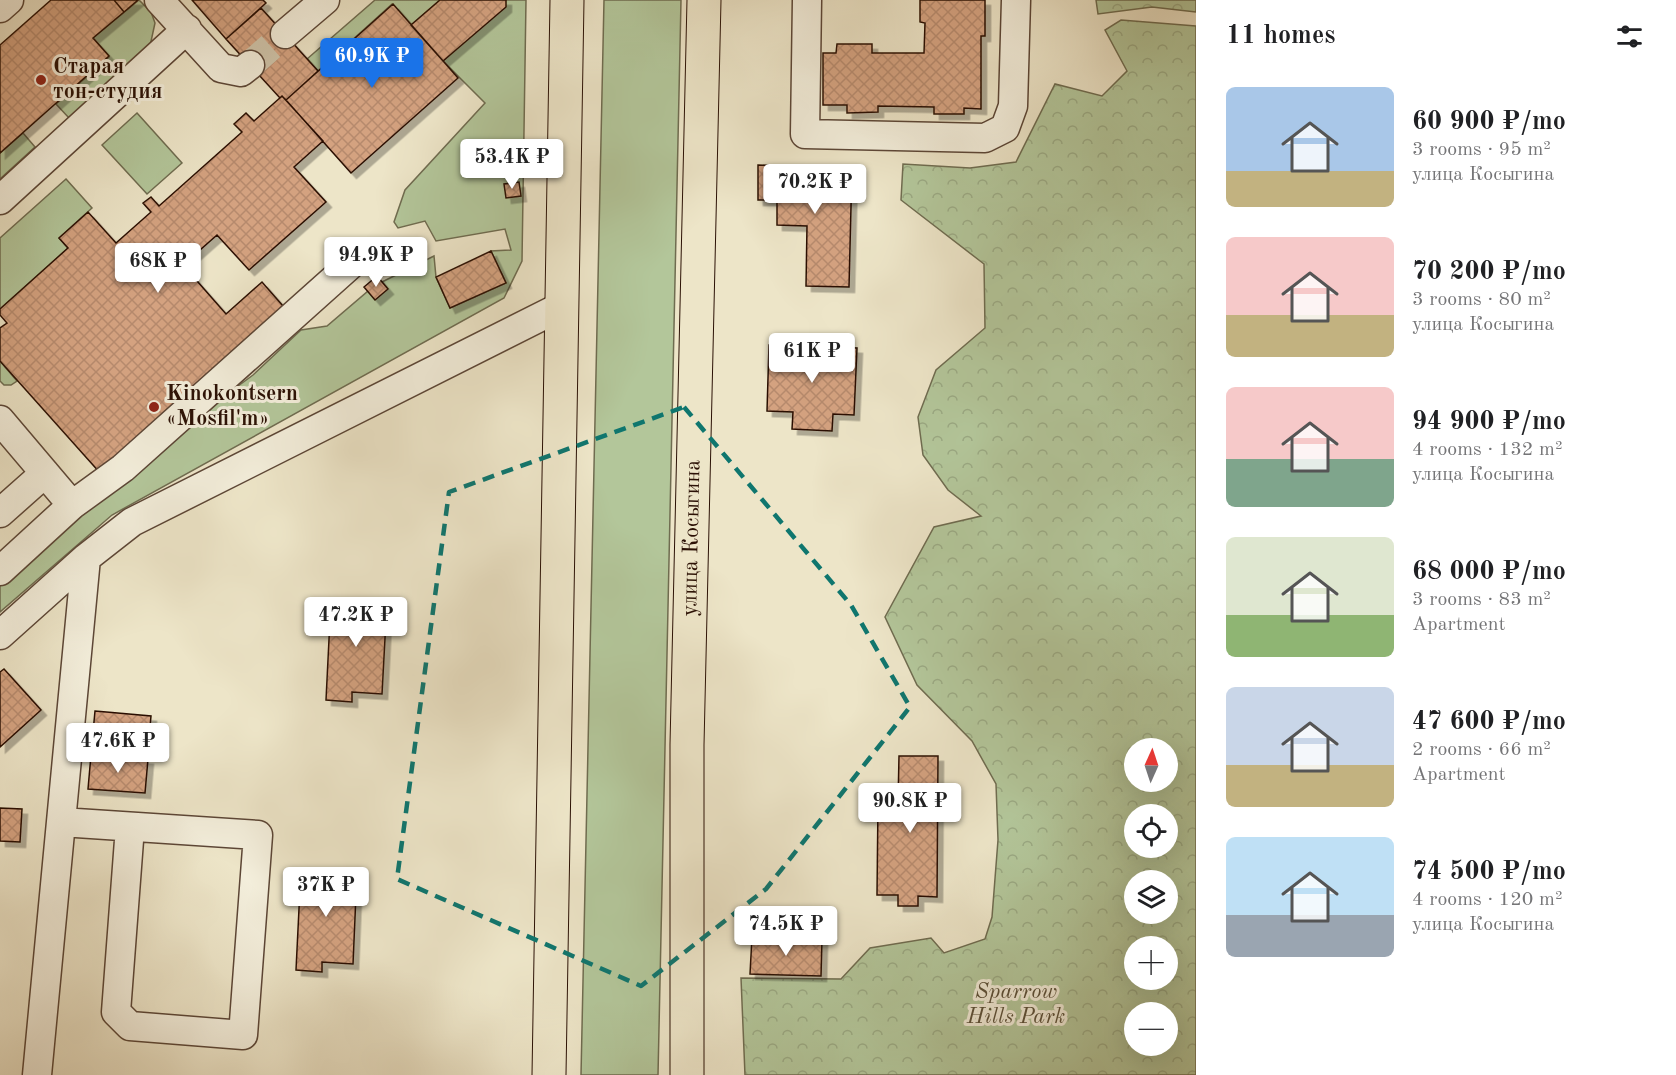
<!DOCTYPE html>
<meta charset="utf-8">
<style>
body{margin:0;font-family:"Old Standard TT",serif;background:#f6f6f6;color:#202124;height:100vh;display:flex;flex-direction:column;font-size:22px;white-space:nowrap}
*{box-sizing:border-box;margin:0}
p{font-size:20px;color:#757577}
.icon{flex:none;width:33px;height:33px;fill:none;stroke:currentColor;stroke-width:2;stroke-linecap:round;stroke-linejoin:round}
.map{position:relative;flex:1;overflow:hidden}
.details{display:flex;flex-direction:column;background:#fff;width:480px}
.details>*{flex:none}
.needle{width:39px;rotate:3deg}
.fabs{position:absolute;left:1124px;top:738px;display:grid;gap:12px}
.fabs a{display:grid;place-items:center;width:54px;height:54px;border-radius:50%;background:#fff;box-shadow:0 6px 24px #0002;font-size:30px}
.price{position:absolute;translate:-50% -51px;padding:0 14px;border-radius:6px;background:#fff;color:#222;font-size:20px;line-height:39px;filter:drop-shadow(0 2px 3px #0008)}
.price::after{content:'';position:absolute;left:50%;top:36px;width:18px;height:14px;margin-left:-9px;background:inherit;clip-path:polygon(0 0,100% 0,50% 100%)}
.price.current{background:#1a73e8;color:#fff}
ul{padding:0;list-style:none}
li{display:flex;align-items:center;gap:18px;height:150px;padding:0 30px}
li span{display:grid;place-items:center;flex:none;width:168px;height:120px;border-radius:9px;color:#555}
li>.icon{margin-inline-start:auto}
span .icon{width:72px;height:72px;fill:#fffc;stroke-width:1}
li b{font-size:26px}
h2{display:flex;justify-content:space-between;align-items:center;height:72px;padding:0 30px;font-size:26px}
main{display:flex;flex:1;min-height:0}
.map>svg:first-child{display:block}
</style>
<main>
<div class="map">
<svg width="1196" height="1075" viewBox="0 0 1196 1075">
<defs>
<pattern id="forest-crowns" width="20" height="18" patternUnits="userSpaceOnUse" patternTransform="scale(1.5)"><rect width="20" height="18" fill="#b3c69a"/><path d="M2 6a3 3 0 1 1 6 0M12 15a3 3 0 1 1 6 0" fill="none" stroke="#9aa983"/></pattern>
<pattern id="building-cross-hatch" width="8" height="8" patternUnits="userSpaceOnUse" patternTransform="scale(1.5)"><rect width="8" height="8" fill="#d4a280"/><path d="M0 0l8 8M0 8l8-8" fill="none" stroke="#b68a6d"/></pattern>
<filter id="shadow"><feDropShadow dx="5.5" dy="5.5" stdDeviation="0" flood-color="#0004"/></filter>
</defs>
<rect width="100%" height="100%" fill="#ede5c8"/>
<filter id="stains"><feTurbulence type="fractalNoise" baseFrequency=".00333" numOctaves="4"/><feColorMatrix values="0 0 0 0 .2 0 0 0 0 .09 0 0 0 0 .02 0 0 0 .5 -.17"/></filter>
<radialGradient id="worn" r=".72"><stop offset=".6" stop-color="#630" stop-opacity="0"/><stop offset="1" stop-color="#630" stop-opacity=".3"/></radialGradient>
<!-- green -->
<path fill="#b3c69a" stroke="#6f6c50" stroke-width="1.5" d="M139,0L151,12L155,23L150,46L69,118L56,104L109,57L93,38Z
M375,0H440L411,25L392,4L318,71L307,59Z
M506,0H526L522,261L504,298L112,515L0,612V586L134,463L253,375L301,330L327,326L374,286L434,256L436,277L450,308L506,283L491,251L511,250L505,229L436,241L425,221L398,228L394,222L405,190L485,103L443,61Z
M604,0H681L658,1075H581Z
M137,113L182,163L147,194L102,145Z
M23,133L35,147L0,179V153Z
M66,179L92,208L59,238L68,248L0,309V238Z
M0,361L17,381L11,385H4L0,381Z"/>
<!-- forest -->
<path fill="url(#forest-crowns)" stroke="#6f6c50" stroke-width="1.5" fill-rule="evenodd" d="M1096,0H1196V12L1152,7L1098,14Z
M1121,20L1196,26V1075H745L741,978L841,979L870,948L931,938L944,953L985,939L992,917L998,840L996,784L972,741L917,685L885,617L934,527L981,516L948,490L923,455L918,417L936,370L985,328L984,264L901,200L903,164L970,168L1016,162L1055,84L1102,96L1127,71L1105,30ZM1134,748H1167V782H1134ZM1134,814H1167V848H1134ZM1167,880V914H1134V880ZM1134,946H1167V980H1134ZM1134,1012H1167V1046H1134Z"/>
<!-- building -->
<path fill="url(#building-cross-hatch)" stroke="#2b1105" stroke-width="1.5" filter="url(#shadow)" d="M51,0H114L124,12L93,38L109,56L0,153V45Z
M114,0H138L124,12Z
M192,0H263L266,3L226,39Z
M440,0H506V7L443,61L411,25Z
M920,0H985V36H981V109L964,108V114H934V107L878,106V112L847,113V105H823V53H836L837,44H872V53H924L925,23L920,22Z
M393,4L458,78L351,173L286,100Z
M261,8L318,71L286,100L282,96L280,98L226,39Z
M282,96L323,141L294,167L326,202L249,270L217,235L183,265L226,314L262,282L290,314L101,474L0,361V328L7,323L0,315V309L68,248L59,238L88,212L116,243L151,212L143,203L151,197L159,206L242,132L234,124L246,113L254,121Z
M758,165L852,167L849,287L806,286L807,226L777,225V200H758Z
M519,182L521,196L506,198L504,184Z
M491,251L506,283L450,308L436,277Z
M377,276L388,289L375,300L364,287Z
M769,345L857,348L854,415L833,414L832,431L792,429L793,412L767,411Z
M331,599L387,601L382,694L352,692V702L326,700Z
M4,669L41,710L0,747V672Z
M95,711L151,716L148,748L92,743Z
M91,755L148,759L145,793L88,789Z
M899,756H938L937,897L918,896V906H898V895H877L878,803H898Z
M0,808L22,809L20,842L0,841Z
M301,868L357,871L353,964L322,962V972L296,970Z
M752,937L822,939L821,976L750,974Z"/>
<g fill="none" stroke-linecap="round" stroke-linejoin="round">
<!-- minor-tunnel -->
<path stroke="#d0c5ab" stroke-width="28" stroke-dasharray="28 14" stroke-linecap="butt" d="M250,65L285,34"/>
<defs>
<path id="minor" d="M159,0L221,68L241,72L250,65
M807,0L805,134L985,138L1005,128L1013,106L1016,0
M0,8L9,0
M285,34L325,0
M0,200L187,29
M0,420L72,505
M0,513L45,473
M0,571L72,505L123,468L359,257
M0,635L86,558L132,522L562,306
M61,822L258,835L243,1035L130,1026L116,1012L130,827
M37,1075L86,558"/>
<g id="major">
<path d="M549,1075L567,0"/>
<path id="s1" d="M687,1075V745L704,0"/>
</g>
</defs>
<!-- minor casing -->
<use href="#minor" stroke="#5c4636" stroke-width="31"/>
<!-- major casing -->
<use href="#major" stroke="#2b1105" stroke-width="35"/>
<!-- minor -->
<use href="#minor" stroke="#f3eedb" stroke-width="28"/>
<!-- major -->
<use href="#major" stroke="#ede5c8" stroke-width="33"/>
</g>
<!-- marked area -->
<path fill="none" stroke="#0f766e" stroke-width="4.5" stroke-dasharray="12 8" stroke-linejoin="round" d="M684,407L851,605L910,707L766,889L641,986L397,879L449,492Z"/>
<!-- markers -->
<g fill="#8f2418" stroke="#f3eedb" stroke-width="2">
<circle cx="41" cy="80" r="6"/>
<circle cx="154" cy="407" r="6"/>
</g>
<g text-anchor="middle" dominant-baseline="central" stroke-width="6" stroke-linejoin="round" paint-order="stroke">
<!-- poi labels -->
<g font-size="22" font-weight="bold" fill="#2b1105" stroke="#f3eedb" text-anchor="start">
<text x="53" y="67">Старая<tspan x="53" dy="25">тон-студия</tspan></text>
<text x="166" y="394">Kinokontsern<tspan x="166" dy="25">«Mosfil'm»</tspan></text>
</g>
<!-- street labels -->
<g font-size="22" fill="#2b1105" stroke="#f3eedb">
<text stroke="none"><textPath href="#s1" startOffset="537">улица Косыгина</textPath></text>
</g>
<!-- park labels -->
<g font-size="22" font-style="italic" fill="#5b5039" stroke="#f3eedb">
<text x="1016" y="992">Sparrow<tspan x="1016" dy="25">Hills Park</tspan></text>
</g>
</g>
<rect width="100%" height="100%" filter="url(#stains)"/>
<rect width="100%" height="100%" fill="url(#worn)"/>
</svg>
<div class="fabs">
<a><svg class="needle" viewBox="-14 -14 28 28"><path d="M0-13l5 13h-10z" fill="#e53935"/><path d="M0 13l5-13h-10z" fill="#757577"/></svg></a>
<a><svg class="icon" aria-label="locate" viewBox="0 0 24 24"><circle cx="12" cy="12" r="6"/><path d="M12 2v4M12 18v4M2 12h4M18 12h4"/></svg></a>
<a><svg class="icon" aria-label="layers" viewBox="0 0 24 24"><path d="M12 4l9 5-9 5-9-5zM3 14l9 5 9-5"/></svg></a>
<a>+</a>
<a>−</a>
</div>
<b class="price current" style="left:372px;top:89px">60.9K ₽</b>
<b class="price" style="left:512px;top:190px">53.4K ₽</b>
<b class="price" style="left:815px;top:215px">70.2K ₽</b>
<b class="price" style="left:376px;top:288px">94.9K ₽</b>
<b class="price" style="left:158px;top:294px">68K ₽</b>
<b class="price" style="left:812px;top:384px">61K ₽</b>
<b class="price" style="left:356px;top:648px">47.2K ₽</b>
<b class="price" style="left:118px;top:774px">47.6K ₽</b>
<b class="price" style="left:910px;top:834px">90.8K ₽</b>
<b class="price" style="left:326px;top:918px">37K ₽</b>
<b class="price" style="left:786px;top:957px">74.5K ₽</b>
</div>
<section class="details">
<h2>11 homes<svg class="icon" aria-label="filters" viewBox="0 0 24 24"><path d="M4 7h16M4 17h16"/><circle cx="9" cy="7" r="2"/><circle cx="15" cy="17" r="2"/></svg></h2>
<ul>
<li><span style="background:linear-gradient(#a9c7e8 70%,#c2b280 0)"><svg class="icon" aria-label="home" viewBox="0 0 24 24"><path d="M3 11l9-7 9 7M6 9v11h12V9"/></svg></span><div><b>60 900 ₽/mo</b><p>3 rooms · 95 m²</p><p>улица Косыгина</p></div></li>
<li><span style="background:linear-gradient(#f6c9c9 65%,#c2b280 0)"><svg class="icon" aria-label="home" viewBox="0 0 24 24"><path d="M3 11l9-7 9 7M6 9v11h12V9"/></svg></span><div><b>70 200 ₽/mo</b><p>3 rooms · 80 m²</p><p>улица Косыгина</p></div></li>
<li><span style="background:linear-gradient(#f6c9c9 60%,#7fa58c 0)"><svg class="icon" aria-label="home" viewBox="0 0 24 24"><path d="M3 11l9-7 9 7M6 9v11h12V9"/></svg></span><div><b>94 900 ₽/mo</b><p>4 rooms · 132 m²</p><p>улица Косыгина</p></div></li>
<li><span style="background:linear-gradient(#dfe7d0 65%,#8fb573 0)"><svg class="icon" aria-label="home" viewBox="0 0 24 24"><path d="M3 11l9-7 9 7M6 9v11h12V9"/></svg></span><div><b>68 000 ₽/mo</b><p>3 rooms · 83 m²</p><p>Apartment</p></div></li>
<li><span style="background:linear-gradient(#c9d6e8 65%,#c2b280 0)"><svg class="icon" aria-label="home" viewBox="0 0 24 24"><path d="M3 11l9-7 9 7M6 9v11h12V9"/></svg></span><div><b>47 600 ₽/mo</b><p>2 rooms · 66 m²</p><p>Apartment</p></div></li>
<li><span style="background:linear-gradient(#bfe0f5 65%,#9aa5b1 0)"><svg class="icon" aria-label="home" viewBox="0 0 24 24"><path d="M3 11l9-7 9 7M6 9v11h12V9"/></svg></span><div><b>74 500 ₽/mo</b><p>4 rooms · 120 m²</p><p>улица Косыгина</p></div></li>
</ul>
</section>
</main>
